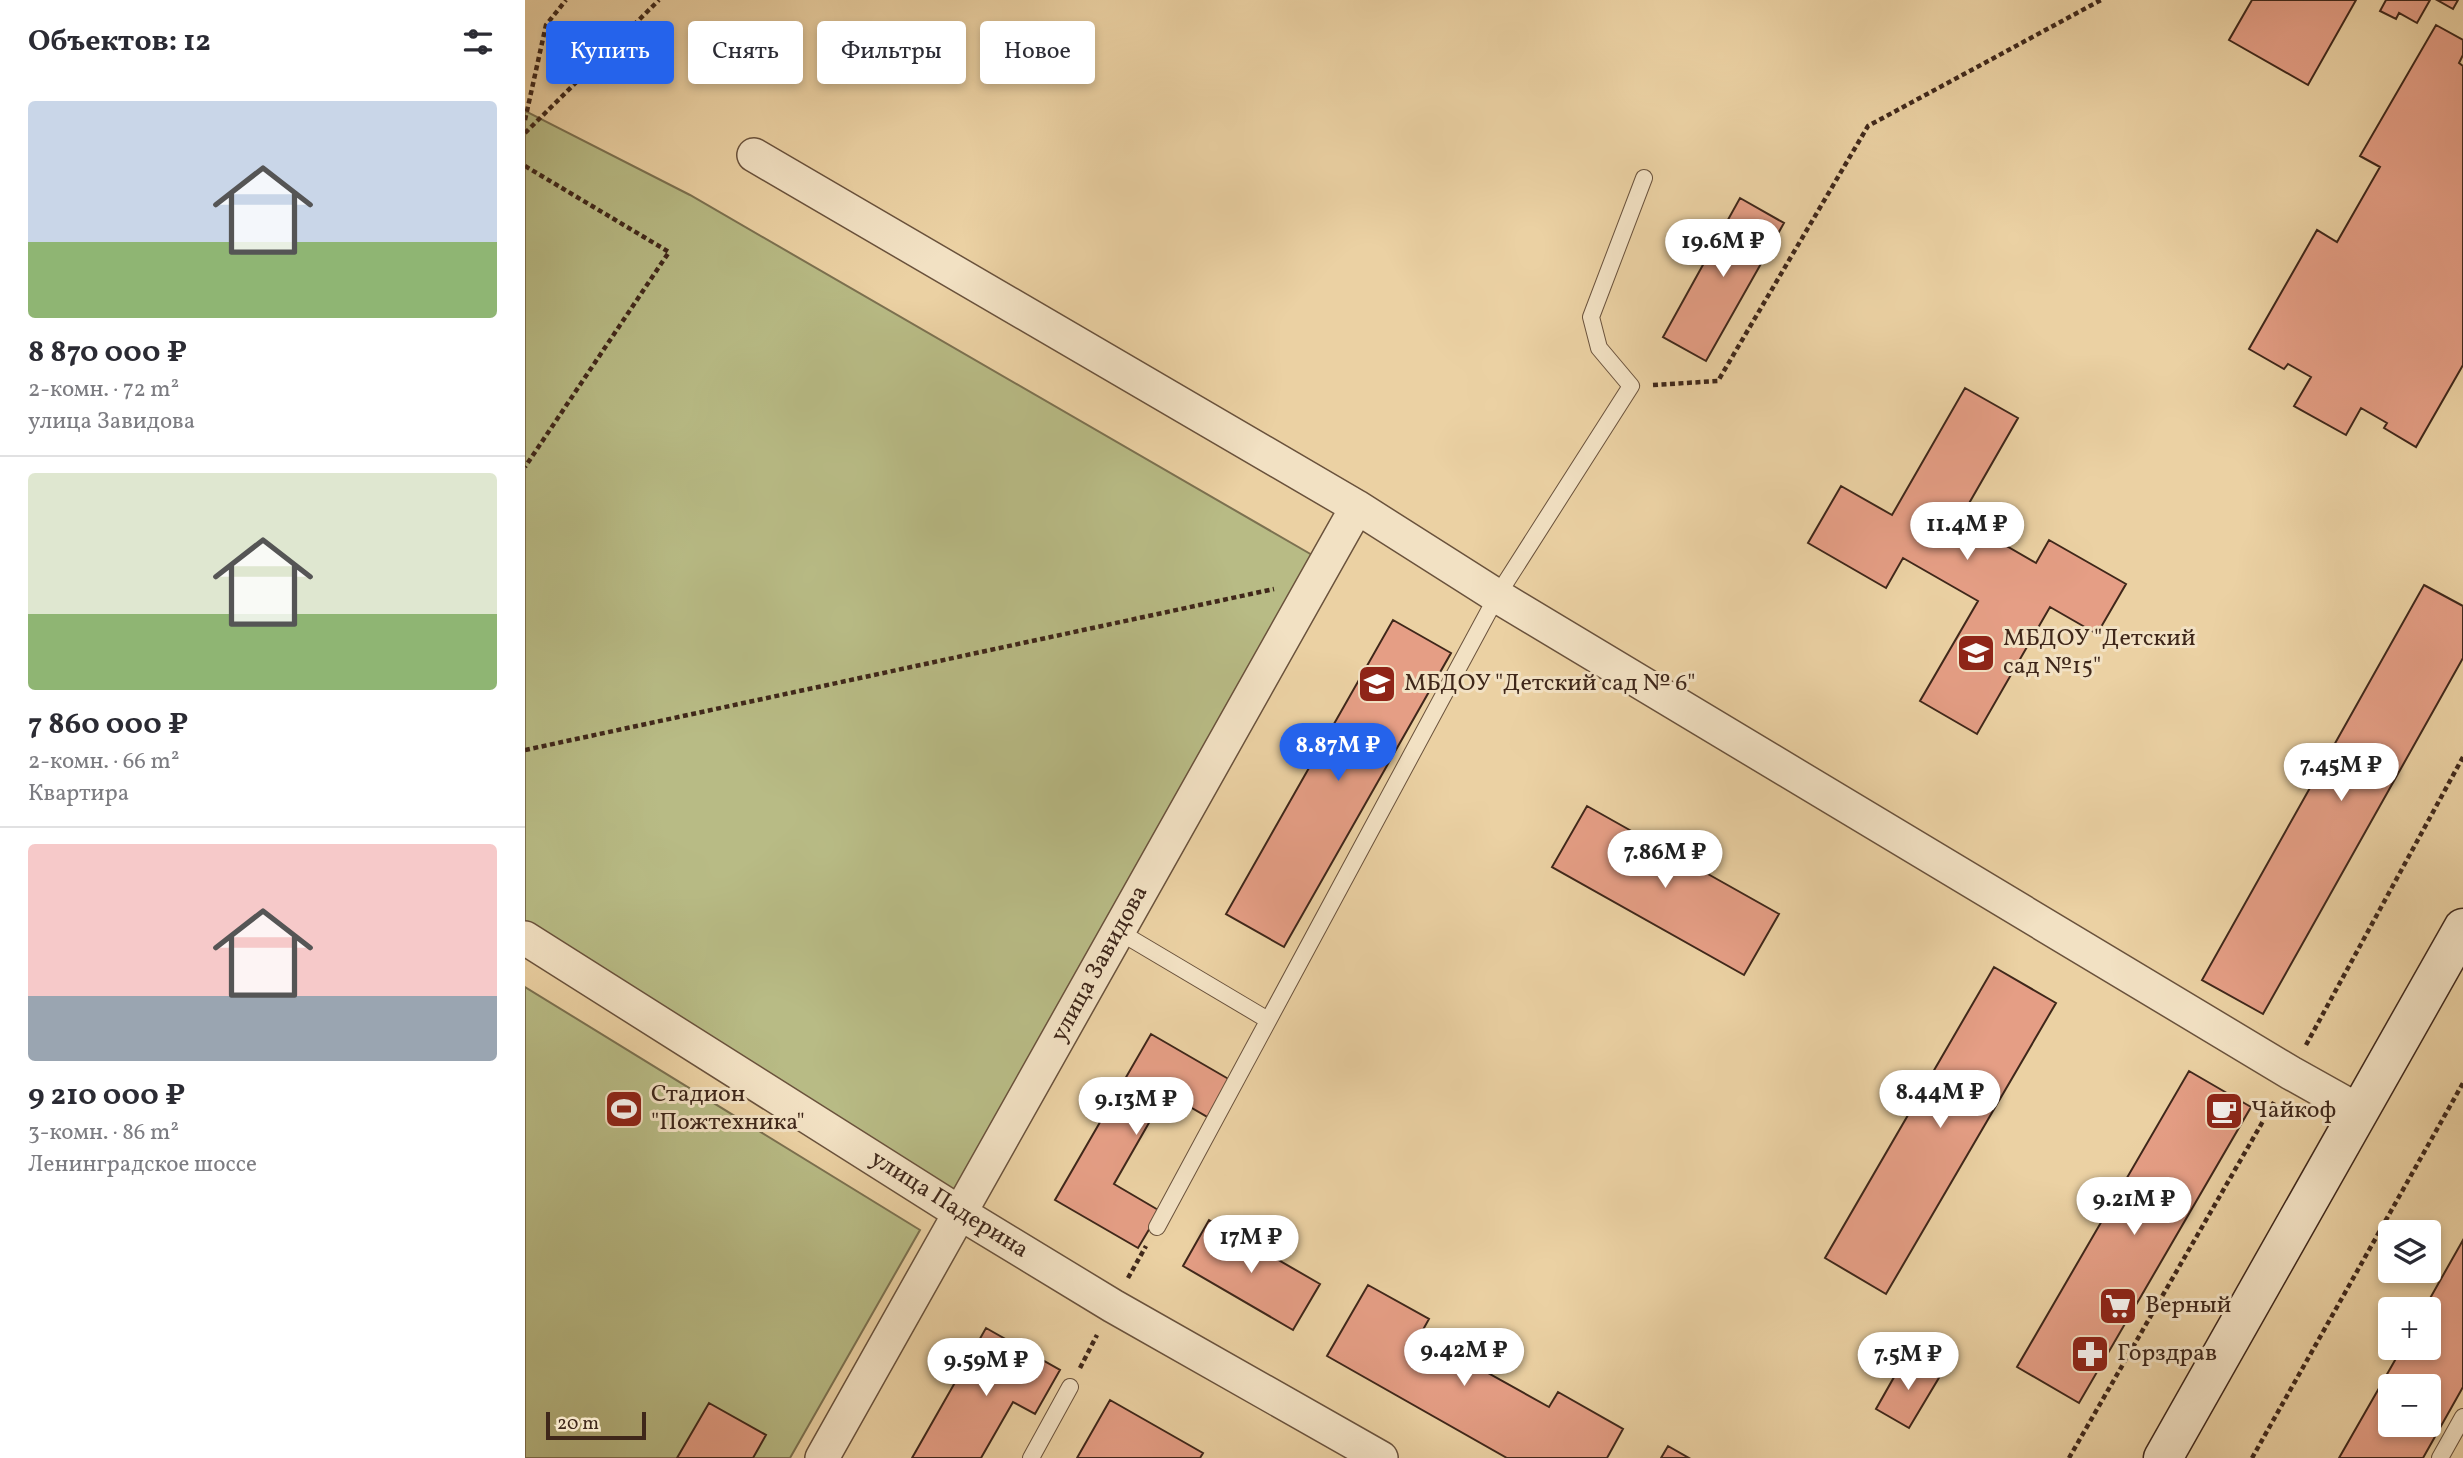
<!DOCTYPE html>
<html lang="ru">
<meta charset="utf-8">
<style>
body{margin:0;font-family:Vollkorn,serif;background:#f2f2f3;color:#2b2b33;height:100vh;display:flex;flex-direction:column;font-size:26px;white-space:nowrap}
*{box-sizing:border-box;margin:0}
p{font-size:23px;color:#7c7c81}
.icon{flex:none;width:38px;height:38px;fill:none;stroke:currentColor;stroke-width:2;stroke-linecap:round;stroke-linejoin:round}
.map{position:relative;flex:1;overflow:hidden}
.sheet{display:flex;flex-direction:column;background:#fff;width:525px}
.sheet>*{flex:none}
.top-card{position:absolute;left:21px;top:21px;width:665px;height:63px;display:flex;gap:14px}
.controls{position:absolute;left:1853px;top:1220px;display:grid;gap:14px}
.controls a{display:grid;place-items:center;width:63px;height:63px;border-radius:7px;background:#fff;box-shadow:0 4px 10px #0003;font-size:35px}
.scale{position:absolute;left:21px;bottom:18px;width:100px;box-sizing:border-box;padding-left:7px;border:4px solid #3f271a;border-top:0;font-size:19px;line-height:24px;white-space:nowrap;color:#3f271a;-webkit-text-stroke:5px #f2e1c3;paint-order:stroke}
.price{position:absolute;translate:-50% -60px;padding:0 16px;border-radius:24px;background:#fff;color:#222;font-size:23px;line-height:46px;filter:drop-shadow(0 2px 4px #0008)}
.price::after{content:'';position:absolute;left:50%;top:42px;width:21px;height:16px;margin-left:-10px;background:inherit;clip-path:polygon(0 0,100% 0,50% 100%)}
.price.selected{background:#2563eb;color:#fff}
ul{padding:0;list-style:none}
li{display:grid;align-content:center;gap:14px;height:371px;padding:0 28px}
li+li{border-top:2px solid #e1e1e2}
li span{display:grid;place-items:center;height:217px;border-radius:7px;color:#555}
li>.icon{margin-inline-start:auto}
span .icon{width:126px;height:126px;fill:#fffc;stroke-width:1}
li b{font-size:30px}
h2{display:flex;justify-content:space-between;align-items:center;height:84px;padding:0 28px;font-size:30px}
.pill{padding:0 24px;border-radius:7px;background:#fff;box-shadow:0 4px 10px #0003;font-size:24px;line-height:63px}
.pill.selected{background:#2563eb;color:#fff}
main{display:flex;flex:1;min-height:0}
.map>svg:first-child{display:block}
</style>
<main>
<section class="sheet">
<h2>Объектов: 12<svg class="icon" aria-label="filters" viewBox="0 0 24 24"><path d="M4 7h16M4 17h16"/><circle cx="9" cy="7" r="2"/><circle cx="15" cy="17" r="2"/></svg></h2>
<ul>
<li><span style="background:linear-gradient(#c9d6e8 65%,#8fb573 0)"><svg class="icon" aria-label="home" viewBox="0 0 24 24"><path d="M3 11l9-7 9 7M6 9v11h12V9"/></svg></span><div><b>8 870 000 ₽</b><p>2-комн. · 72 m²</p><p>улица Завидова</p></div></li>
<li><span style="background:linear-gradient(#dfe7d0 65%,#8fb573 0)"><svg class="icon" aria-label="home" viewBox="0 0 24 24"><path d="M3 11l9-7 9 7M6 9v11h12V9"/></svg></span><div><b>7 860 000 ₽</b><p>2-комн. · 66 m²</p><p>Квартира</p></div></li>
<li><span style="background:linear-gradient(#f6c9c9 70%,#9aa5b1 0)"><svg class="icon" aria-label="home" viewBox="0 0 24 24"><path d="M3 11l9-7 9 7M6 9v11h12V9"/></svg></span><div><b>9 210 000 ₽</b><p>3-комн. · 86 m²</p><p>Ленинградское шоссе</p></div></li>
</ul>
</section>
<div class="map">
<svg width="1938" height="1458" viewBox="0 0 1938 1458">
<rect width="100%" height="100%" fill="#ebd1a3"/>
<filter id="stains"><feTurbulence type="fractalNoise" baseFrequency=".00286" numOctaves="4"/><feColorMatrix values="0 0 0 0 .2 0 0 0 0 .09 0 0 0 0 .02 0 0 0 .5 -.17"/></filter>
<radialGradient id="worn" r=".72"><stop offset=".6" stop-color="#630" stop-opacity="0"/><stop offset="1" stop-color="#630" stop-opacity=".3"/></radialGradient>
<!-- green -->
<path fill="#b8bb85" stroke="#7c7150" stroke-width="2" d="M0,111L165,195L801,563L435,1213L0,938Z
M0,987L395,1230L265,1458H0Z"/>
<!-- building -->
<path fill="#e59e85" stroke="#3f271a" stroke-width="2" fill-rule="evenodd" d="M1727,0H1831L1783,85L1704,40Z
M1861,0H1905L1892,23L1874,13L1871,19L1855,11Z
M1912,0H1933L1928,9Z
M1911,25L1938,40V55L1934,63L1938,66V365L1891,447L1859,428L1862,423L1836,408L1821,435L1769,406L1786,377L1763,364L1759,369L1724,349L1792,230L1812,242L1855,167L1835,156Z
M1215,198L1259,223L1181,361L1138,337Z
M1440,388L1493,418L1435,519L1511,563L1524,540L1601,584L1572,634L1525,607L1452,734L1395,701L1453,601L1378,558L1361,588L1283,543L1316,486L1367,515Z
M1899,585L1938,606V658L1738,1014L1677,980Z
M868,620L926,653L759,947L701,914Z
M1062,806L1254,914L1219,975L1027,867Z
M1469,967L1531,1003L1361,1294L1300,1258Z
M626,1034L707,1081L686,1119L641,1093L589,1184L635,1211L613,1248L530,1200Z
M1664,1071L1726,1107L1554,1403L1492,1367Z
M684,1220L795,1284L768,1330L658,1266Z
M1938,1240V1387L1898,1458H1814L1877,1348H1904V1309H1899ZM1866,1386H1904V1424H1866Z
M843,1285L904,1319L895,1335L1024,1407L1033,1392L1098,1429L1082,1458H982L802,1356Z
M461,1328L535,1370L510,1414L488,1402L456,1458H387Z
M1381,1356L1415,1376L1384,1428L1351,1409Z
M585,1400L678,1453L675,1458H552Z
M184,1403L241,1435L228,1458H152Z
M1143,1446L1164,1458H1136Z"/>
<g fill="none" stroke-linecap="round" stroke-linejoin="round">
<defs>
<path id="lane" d="M593,931L743,1020
M632,1227L972,596L1106,386L1074,348L1066,317L1119,178
M506,1458L545,1387
M1915,1458L1938,1417"/>
<path id="street" d="M229,155L832,507L972,596L1766,1073L1834,1111
M0,938L435,1213L588,1306L856,1458
M297,1458L832,507"/>
<path id="secondary" d="M1638,1458L1938,928"/>
</defs>
<!-- lane casing -->
<use href="#lane" stroke="#6a523c" stroke-width="18"/>
<!-- street casing -->
<use href="#street" stroke="#6a523c" stroke-width="36"/>
<!-- secondary casing -->
<use href="#secondary" stroke="#3f271a" stroke-width="41"/>
<!-- path -->
<path stroke="#3f271a" stroke-width="4.5" stroke-dasharray="5 3.5" stroke-linecap="butt" d="M0,120L21,25L41,0
M0,133L134,0
M0,166L144,252L0,467
M1128,385L1193,381L1343,126L1576,0
M0,750L749,589
M1781,1045L1938,757
M603,1278L621,1246
M555,1368L572,1335
M1544,1458L1749,1102
M1727,1458L1938,1083"/>
<!-- lane -->
<use href="#lane" stroke="#f2e1c3" stroke-width="16"/>
<!-- street -->
<use href="#street" stroke="#f2e1c3" stroke-width="33"/>
<!-- secondary -->
<use href="#secondary" stroke="#f2e1c3" stroke-width="38"/>
</g>
<!-- icons -->
<defs>
<symbol id="school-square" viewBox="-11 -11 22 22"><rect x="-9" y="-9" width="18" height="18" rx="4" fill="#8f2418" stroke="#f2e1c3"/><path d="M0-5L7-2L0 1L-7-2ZM-4 1L0 2.5L4 1V4Q0 6-4 4Z" fill="#fff"/></symbol>
<symbol id="stadium-square" viewBox="-11 -11 22 22"><rect x="-9" y="-9" width="18" height="18" rx="4" fill="#8f2418" stroke="#f2e1c3"/><path d="M0-5a6.5 5 0 1 0 0 10a6.5 5 0 1 0 0-10ZM-3.5-1.8h7v3.6h-7Z" fill="#fff"/></symbol>
<symbol id="cafe-square" viewBox="-11 -11 22 22"><rect x="-9" y="-9" width="18" height="18" rx="4" fill="#8f2418" stroke="#f2e1c3"/><path d="M-5.5-4.5H6V0H3Q3 3.5 0 3.5H-2.5Q-5.5 3.5-5.5 0ZM3-3.2v2h1.7v-2ZM-6 4.5H4V6H-6Z" fill="#fff"/></symbol>
<symbol id="supermarket-square" viewBox="-11 -11 22 22"><rect x="-9" y="-9" width="18" height="18" rx="4" fill="#8f2418" stroke="#f2e1c3"/><path d="M-6-5.5h2.5l.6 2H6L4.5 2H-2.5L-4.4-4H-6ZM-1.5 3.2a1.3 1.3 0 1 0 .1 0ZM3 3.2a1.3 1.3 0 1 0 .1 0Z" fill="#fff"/></symbol>
<symbol id="pharmacy-square" viewBox="-11 -11 22 22"><rect x="-9" y="-9" width="18" height="18" rx="4" fill="#8f2418" stroke="#f2e1c3"/><path d="M-2-6h4v4h4v4h-4v4h-4v-4h-4v-4h4Z" fill="#fff"/></symbol>
</defs>
<g fill-rule="evenodd">
<use href="#school-square" x="1429" y="631" width="44" height="44"/>
<use href="#school-square" x="830" y="662" width="44" height="44"/>
<use href="#stadium-square" x="77" y="1087" width="44" height="44"/>
<use href="#cafe-square" x="1677" y="1089" width="44" height="44"/>
<use href="#supermarket-square" x="1571" y="1284" width="44" height="44"/>
<use href="#pharmacy-square" x="1543" y="1332" width="44" height="44"/>
</g>
<g text-anchor="middle" dominant-baseline="central" stroke-width="6" stroke-linejoin="round" paint-order="stroke">
<!-- poi labels -->
<g font-size="24" fill="#3f271a" stroke="#f2e1c3" text-anchor="start">
<text x="1478" y="639">МБДОУ "Детский<tspan x="1478" dy="28">сад №15"</tspan></text>
<text x="879" y="684">МБДОУ "Детский сад № 6"</text>
<text x="126" y="1095">Стадион<tspan x="126" dy="28">"Пожтехника"</tspan></text>
<text x="1726" y="1111">Чайкоф</text>
<text x="1620" y="1306">Верный</text>
<text x="1592" y="1354">Горздрав</text>
</g>
<!-- street labels -->
<g font-size="24" fill="#3f271a" stroke="#f2e1c3">
<text transform="translate(575 964) rotate(-61)">улица Завидова</text>
<text transform="translate(424 1205) rotate(32)">улица Падерина</text>
</g>
</g>
<rect width="100%" height="100%" filter="url(#stains)"/>
<rect width="100%" height="100%" fill="url(#worn)"/>
</svg>
<div class="controls">
<a><svg class="icon" aria-label="layers" viewBox="0 0 24 24"><path d="M12 4l9 5-9 5-9-5zM3 14l9 5 9-5"/></svg></a>
<a>+</a>
<a>−</a>
</div>
<div class="scale">20 m</div>
<b class="price" style="left:1198px;top:279px">19.6M ₽</b>
<b class="price" style="left:1442px;top:562px">11.4M ₽</b>
<b class="price selected" style="left:813px;top:783px">8.87M ₽</b>
<b class="price" style="left:1816px;top:803px">7.45M ₽</b>
<b class="price" style="left:1140px;top:890px">7.86M ₽</b>
<b class="price" style="left:1415px;top:1130px">8.44M ₽</b>
<b class="price" style="left:611px;top:1137px">9.13M ₽</b>
<b class="price" style="left:1609px;top:1237px">9.21M ₽</b>
<b class="price" style="left:726px;top:1275px">17M ₽</b>
<b class="price" style="left:939px;top:1388px">9.42M ₽</b>
<b class="price" style="left:1383px;top:1392px">7.5M ₽</b>
<b class="price" style="left:461px;top:1398px">9.59M ₽</b>
<div class="top-card">
<a class="pill selected">Купить</a>
<a class="pill">Снять</a>
<a class="pill">Фильтры</a>
<a class="pill">Новое</a>
</div>
</div>
</main>
